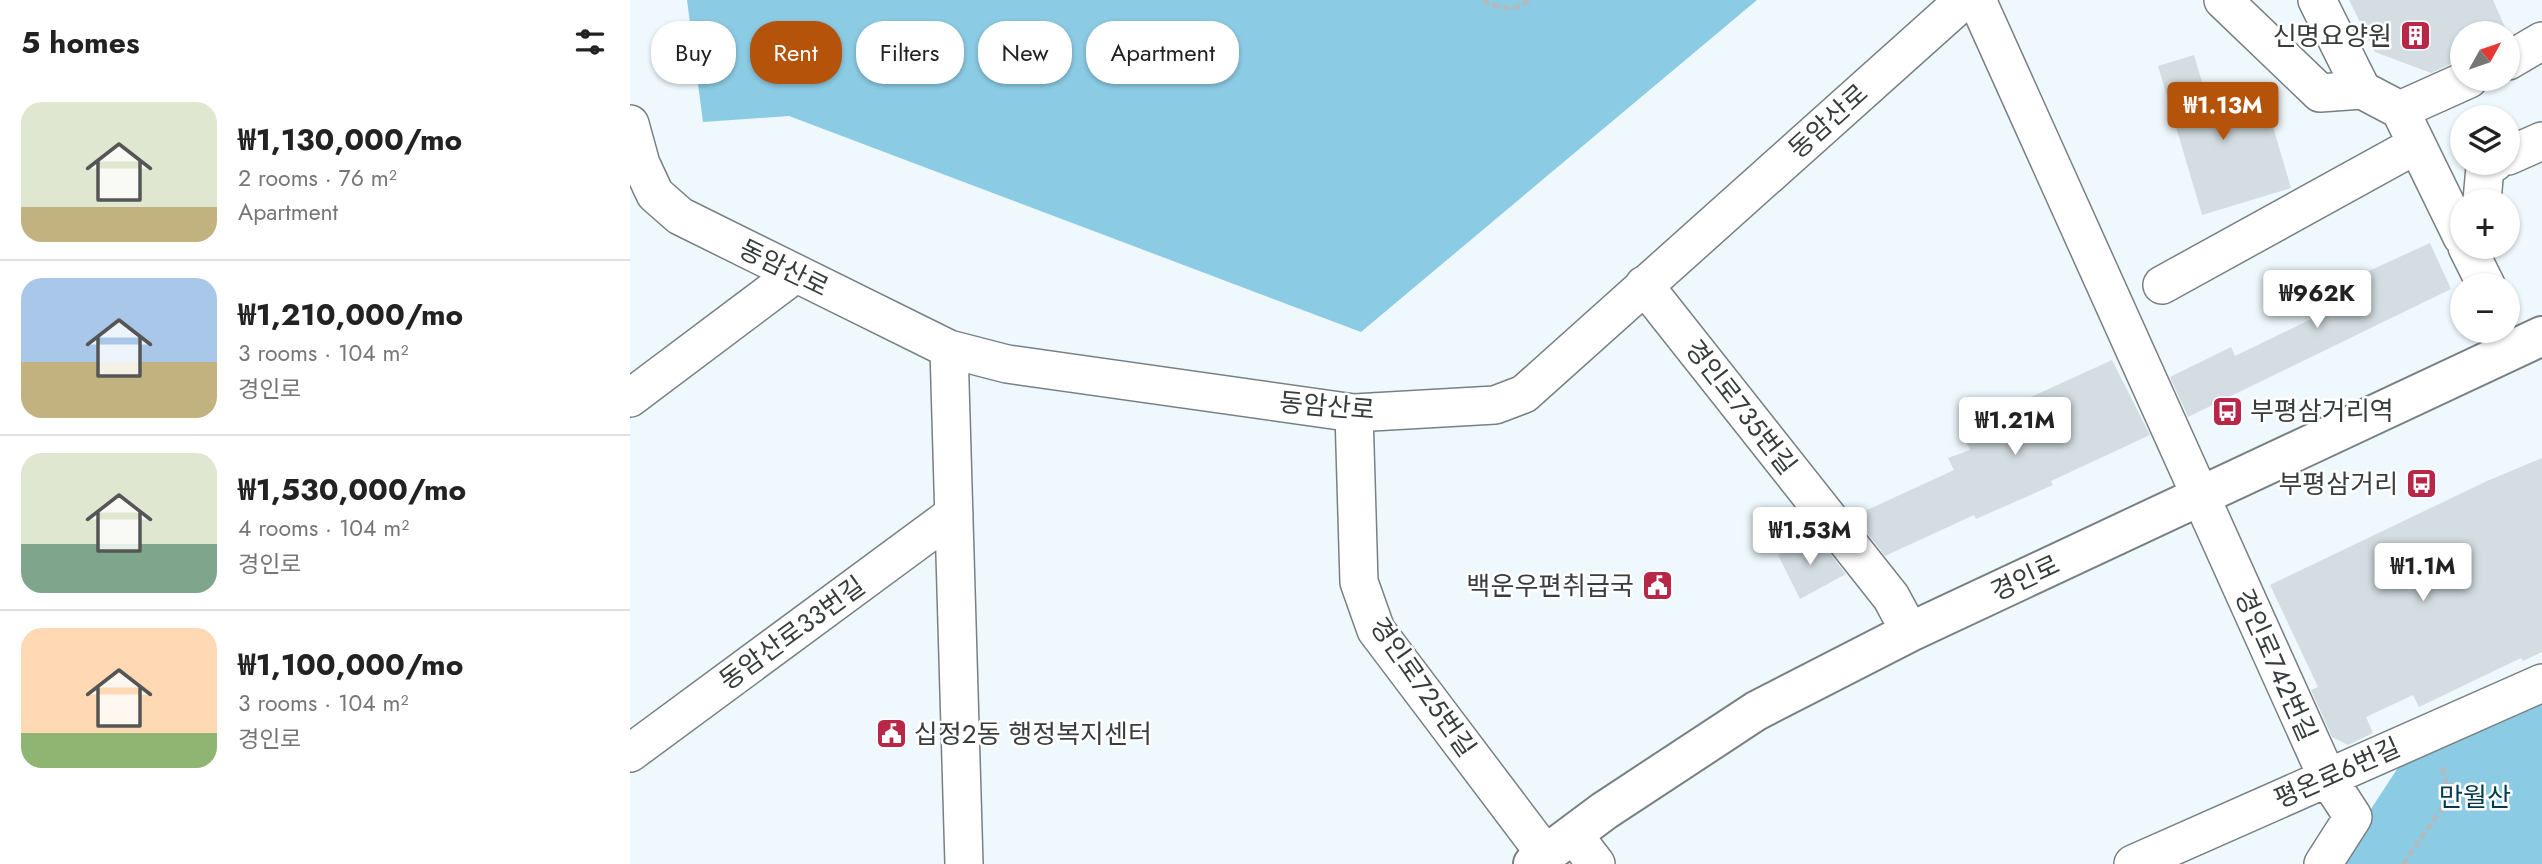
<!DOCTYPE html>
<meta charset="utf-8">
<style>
body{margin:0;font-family:Jost,"Noto Sans KR",sans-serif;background:#f2f2f2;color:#222;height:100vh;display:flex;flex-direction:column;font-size:26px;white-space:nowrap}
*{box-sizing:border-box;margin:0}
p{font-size:23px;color:#767676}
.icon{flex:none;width:38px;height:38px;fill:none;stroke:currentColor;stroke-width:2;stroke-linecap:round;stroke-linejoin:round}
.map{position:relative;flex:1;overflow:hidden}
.sheet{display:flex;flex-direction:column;background:#fff;width:630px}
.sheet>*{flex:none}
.hud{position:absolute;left:21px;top:21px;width:665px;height:63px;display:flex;gap:14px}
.needle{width:46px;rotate:50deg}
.controls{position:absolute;left:1820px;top:21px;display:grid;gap:14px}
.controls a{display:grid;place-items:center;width:70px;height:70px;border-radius:50%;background:#fff;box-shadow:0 2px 5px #0004;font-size:35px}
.price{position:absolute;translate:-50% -60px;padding:0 16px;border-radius:7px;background:#fff;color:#222;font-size:23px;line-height:46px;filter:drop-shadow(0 2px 4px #0008)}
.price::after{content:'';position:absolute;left:50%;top:42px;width:21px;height:16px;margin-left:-10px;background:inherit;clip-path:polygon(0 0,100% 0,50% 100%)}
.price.on{background:#b45309;color:#fff}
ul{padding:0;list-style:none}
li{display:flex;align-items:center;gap:21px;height:175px;padding:0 21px}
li+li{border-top:2px solid #e0e0e0}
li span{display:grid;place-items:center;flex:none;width:196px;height:140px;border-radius:21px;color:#555}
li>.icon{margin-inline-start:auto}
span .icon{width:84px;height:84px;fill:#fffc;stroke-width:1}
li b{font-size:30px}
h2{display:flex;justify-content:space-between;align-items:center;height:84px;padding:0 21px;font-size:30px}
.tag{padding:0 24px;border-radius:28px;background:#fff;box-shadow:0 2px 5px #0004;font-size:24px;line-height:63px}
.tag.on{background:#b45309;color:#fff}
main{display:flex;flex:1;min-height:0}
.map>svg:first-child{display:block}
</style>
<main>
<section class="sheet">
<h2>5 homes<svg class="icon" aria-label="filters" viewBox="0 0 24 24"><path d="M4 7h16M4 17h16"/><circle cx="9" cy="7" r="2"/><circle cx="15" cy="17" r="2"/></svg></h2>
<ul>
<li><span style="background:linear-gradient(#dfe7d0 75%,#c2b280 0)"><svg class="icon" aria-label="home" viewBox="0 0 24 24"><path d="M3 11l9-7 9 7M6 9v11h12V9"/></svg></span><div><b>₩1,130,000/mo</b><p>2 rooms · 76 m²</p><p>Apartment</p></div></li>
<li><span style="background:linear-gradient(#a9c7e8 60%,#c2b280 0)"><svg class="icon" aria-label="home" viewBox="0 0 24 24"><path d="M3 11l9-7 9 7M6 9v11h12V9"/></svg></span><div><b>₩1,210,000/mo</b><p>3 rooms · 104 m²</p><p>경인로</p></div></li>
<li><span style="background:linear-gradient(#dfe7d0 65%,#7fa58c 0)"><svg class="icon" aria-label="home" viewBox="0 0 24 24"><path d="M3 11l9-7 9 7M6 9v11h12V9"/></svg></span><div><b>₩1,530,000/mo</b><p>4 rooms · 104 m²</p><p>경인로</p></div></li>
<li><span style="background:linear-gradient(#ffd9b3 75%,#8fb573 0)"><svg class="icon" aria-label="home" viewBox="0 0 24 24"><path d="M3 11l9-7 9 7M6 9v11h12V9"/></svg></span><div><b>₩1,100,000/mo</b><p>3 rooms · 104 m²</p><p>경인로</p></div></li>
</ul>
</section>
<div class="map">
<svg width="1912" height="864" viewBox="0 0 1912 864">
<rect width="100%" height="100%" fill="#eff9fd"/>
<!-- forest -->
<path fill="#8bcbe3" d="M57,0H1127L731,332L159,116L73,122Z
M1912,689V864H1705L1775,757Z"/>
<!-- building -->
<path fill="#d4dee2" d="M1719,0H1863L1879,36L1878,33H1832V59L1801,73L1745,52Z
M1564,55L1580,109L1633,93L1661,188L1572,215L1528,66Z
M1800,243L1821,289L1558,417L1540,377L1601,347L1605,356L1716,302L1708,285Z
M1482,360L1520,435L1421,481L1423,485L1346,519L1344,515L1255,556L1224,516L1324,470L1318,458L1340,450L1331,429Z
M1912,458V652L1893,661L1891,658L1789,707L1783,695L1736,717L1743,733L1718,745L1702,737L1681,690L1688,687L1640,585L1857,481Z
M1186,536L1216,574L1170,599L1148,555Z"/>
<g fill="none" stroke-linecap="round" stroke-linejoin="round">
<defs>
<path id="minor" d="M1347,0L1697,777L1723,817L1693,864
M1593,0L1690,93L1732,90
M1687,0L1732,90L1770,110L1832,237
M1878,61L1912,41
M1770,110L1839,79
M0,124L11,164L25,194L50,216L319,349L377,364L724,413L865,405L894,394L1334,0
M1878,156L1912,141
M1852,201L1855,167L1864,163
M1837,247L1856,285
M1014,285L1261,597L1280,632
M1532,285L1786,145
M319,349L334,864
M0,398L165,274
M724,413L729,582L746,630L916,855
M0,753L324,514
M943,834L966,864
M1503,864L1912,683"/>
<path id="major" d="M903,864L974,811L1126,711L1280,632L1912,336"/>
</defs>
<!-- minor casing -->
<use href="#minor" stroke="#788084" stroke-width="40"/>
<!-- major casing -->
<use href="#major" stroke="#788084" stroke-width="42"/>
<!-- path -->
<path stroke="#b2babd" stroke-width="4.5" stroke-dasharray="7 3.5" stroke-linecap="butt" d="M854,0L858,4L883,9L900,0
M1773,864L1820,797L1812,766"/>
<!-- minor -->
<use href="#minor" stroke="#fff" stroke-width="37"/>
<!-- major -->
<use href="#major" stroke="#fff" stroke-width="38"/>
</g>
<!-- icons -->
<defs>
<symbol id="building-square" viewBox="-11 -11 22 22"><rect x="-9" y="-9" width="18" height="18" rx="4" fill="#b82648" stroke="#fff"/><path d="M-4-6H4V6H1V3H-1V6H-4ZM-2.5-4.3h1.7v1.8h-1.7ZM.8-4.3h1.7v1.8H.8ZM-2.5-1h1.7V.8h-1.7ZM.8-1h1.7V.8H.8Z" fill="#fff"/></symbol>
<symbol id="bus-square" viewBox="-11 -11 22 22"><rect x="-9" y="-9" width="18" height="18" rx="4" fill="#b82648" stroke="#fff"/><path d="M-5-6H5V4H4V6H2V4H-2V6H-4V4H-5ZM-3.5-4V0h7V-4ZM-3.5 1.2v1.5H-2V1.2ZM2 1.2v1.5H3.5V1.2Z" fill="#fff"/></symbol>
<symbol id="civic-square" viewBox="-11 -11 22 22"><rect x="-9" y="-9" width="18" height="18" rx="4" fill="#b82648" stroke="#fff"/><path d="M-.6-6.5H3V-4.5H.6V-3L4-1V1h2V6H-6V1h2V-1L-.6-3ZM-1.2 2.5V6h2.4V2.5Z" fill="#fff"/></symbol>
</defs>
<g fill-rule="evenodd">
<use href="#building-square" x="1768" y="18" width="35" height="35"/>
<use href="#bus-square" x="1580" y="394" width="35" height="35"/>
<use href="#bus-square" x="1774" y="466" width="35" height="35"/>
<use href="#civic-square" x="1010" y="568" width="35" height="35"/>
<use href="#civic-square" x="244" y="716" width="35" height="35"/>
</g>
<g text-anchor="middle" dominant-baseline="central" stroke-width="5" stroke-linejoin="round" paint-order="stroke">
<!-- poi labels -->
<g font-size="26" fill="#383c3d" stroke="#fff" text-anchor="end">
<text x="1762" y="36">신명요양원</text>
<text x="1620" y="411" text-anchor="start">부평삼거리역</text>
<text x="1768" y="484">부평삼거리</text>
<text x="1004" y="586">백운우편취급국</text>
<text x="284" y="734" text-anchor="start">십정2동 행정복지센터</text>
</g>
<!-- street labels -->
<g font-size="26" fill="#383c3d" stroke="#fff">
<text transform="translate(1198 121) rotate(-42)">동암산로</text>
<text transform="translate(154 268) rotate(26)">동암산로</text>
<text transform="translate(697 406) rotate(5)">동암산로</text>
<text transform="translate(1111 407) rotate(52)">경인로735번길</text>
<text transform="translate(1395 578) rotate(-25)">경인로</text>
<text transform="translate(162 633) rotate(-36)">동암산로33번길</text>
<text transform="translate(1646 665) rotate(66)">경인로742번길</text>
<text transform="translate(793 687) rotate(55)">경인로725번길</text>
<text transform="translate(1707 773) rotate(-24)">평온로6번길</text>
</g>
<!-- park labels -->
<g font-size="26" fill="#003c4c" stroke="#fff">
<text x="1845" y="797">만월산</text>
</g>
</g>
</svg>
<div class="controls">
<a><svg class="needle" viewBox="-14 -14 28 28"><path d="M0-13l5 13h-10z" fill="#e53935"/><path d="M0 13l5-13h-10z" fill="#767676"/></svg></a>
<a><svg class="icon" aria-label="layers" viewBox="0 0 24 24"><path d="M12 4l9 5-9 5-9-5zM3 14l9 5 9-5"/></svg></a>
<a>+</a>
<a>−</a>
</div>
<b class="price on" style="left:1593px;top:142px">₩1.13M</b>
<b class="price" style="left:1687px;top:330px">₩962K</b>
<b class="price" style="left:1385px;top:457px">₩1.21M</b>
<b class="price" style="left:1180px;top:567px">₩1.53M</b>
<b class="price" style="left:1793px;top:603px">₩1.1M</b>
<div class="hud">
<a class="tag">Buy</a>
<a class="tag on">Rent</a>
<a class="tag">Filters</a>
<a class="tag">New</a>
<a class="tag">Apartment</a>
</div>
</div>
</main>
